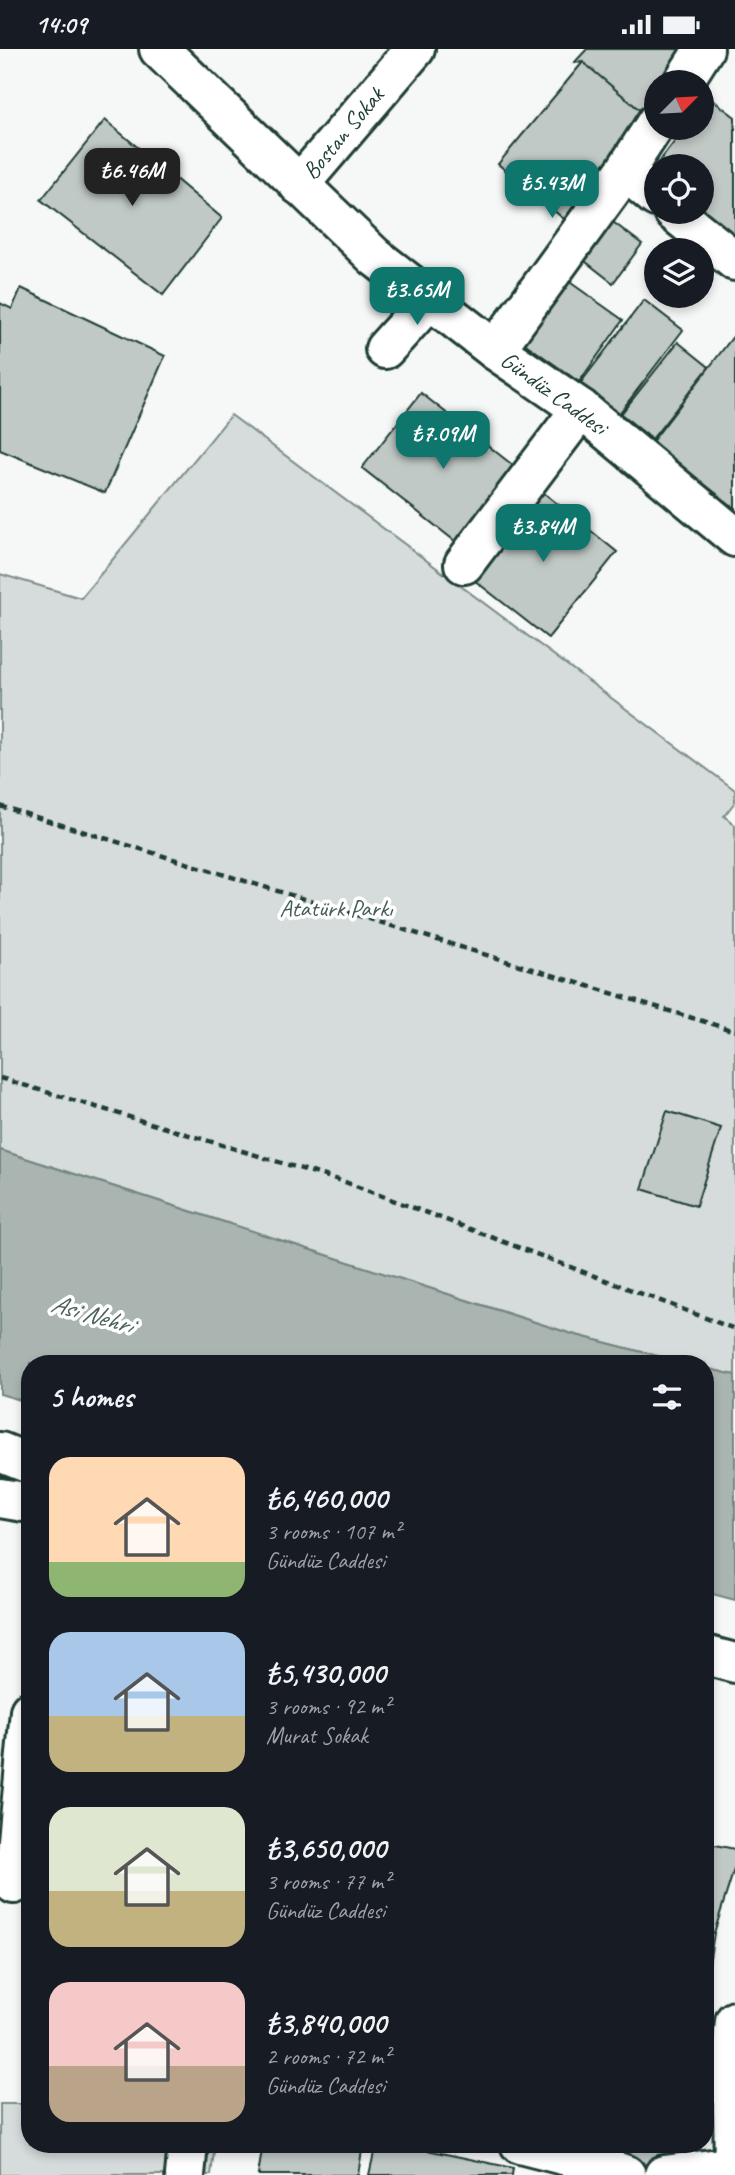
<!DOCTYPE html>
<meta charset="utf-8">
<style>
body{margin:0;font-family:Caveat,sans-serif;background:#20242c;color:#f1f3f6;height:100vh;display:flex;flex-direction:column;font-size:26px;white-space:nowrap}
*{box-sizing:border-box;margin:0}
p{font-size:23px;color:#9ea1a6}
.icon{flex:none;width:38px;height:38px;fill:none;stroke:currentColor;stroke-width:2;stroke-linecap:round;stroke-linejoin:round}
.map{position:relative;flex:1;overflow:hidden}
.side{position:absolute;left:21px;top:1306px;width:693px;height:798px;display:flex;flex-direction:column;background:#171b24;border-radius:28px;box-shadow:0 4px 10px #0003}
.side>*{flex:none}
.needle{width:46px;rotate:66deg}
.fabs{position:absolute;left:644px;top:21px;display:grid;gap:14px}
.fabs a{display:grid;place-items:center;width:70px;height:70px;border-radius:50%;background:#171b24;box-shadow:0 4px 10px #0003;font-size:35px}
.price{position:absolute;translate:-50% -60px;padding:0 16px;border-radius:14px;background:#0f766e;color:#fff;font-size:23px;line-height:46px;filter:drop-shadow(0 2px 4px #0008)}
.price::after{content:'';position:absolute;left:50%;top:42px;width:21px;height:16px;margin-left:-10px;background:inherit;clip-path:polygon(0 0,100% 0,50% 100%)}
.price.active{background:#222;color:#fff}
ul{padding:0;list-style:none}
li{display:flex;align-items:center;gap:21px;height:175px;padding:0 28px}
li span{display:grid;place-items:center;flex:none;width:196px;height:140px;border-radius:21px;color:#555}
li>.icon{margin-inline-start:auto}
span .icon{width:84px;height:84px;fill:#fffc;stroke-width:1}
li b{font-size:30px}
h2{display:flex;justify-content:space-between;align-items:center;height:84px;padding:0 28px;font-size:30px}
.status{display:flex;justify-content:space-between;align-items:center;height:49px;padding:0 35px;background:#171b24;direction:ltr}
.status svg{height:19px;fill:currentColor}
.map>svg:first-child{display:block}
</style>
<div class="status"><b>14:09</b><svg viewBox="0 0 49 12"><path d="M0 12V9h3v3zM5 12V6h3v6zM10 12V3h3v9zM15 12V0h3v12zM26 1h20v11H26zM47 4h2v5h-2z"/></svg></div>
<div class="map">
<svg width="735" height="2126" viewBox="0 0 735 2126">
<rect width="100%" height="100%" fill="#f6f7f7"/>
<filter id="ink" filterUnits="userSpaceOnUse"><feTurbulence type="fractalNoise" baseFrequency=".0143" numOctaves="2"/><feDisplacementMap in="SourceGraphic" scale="14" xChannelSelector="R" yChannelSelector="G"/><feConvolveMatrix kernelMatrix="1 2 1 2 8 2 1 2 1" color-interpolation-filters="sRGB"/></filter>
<g filter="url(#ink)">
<!-- green -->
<path fill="#d6dcdb" stroke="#7a8c88" stroke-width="2" d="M231,366L735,741V753L724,767L735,776V1326L705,1319V1314H685L572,1285L0,1101V525L81,549Z
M0,2055H30V2095H215L211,2126H0Z"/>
<!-- water -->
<path fill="#aab5b1" stroke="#72857f" stroke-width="2" d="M0,1101L572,1285L685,1314H30V1354L0,1345Z
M705,1319L735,1326V1551L705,1543Z"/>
<!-- building -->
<path fill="#c0c9c6" stroke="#1f3d34" stroke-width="2" d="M587,0H698L673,33H656V57L648,68L583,13L574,14Z
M583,13L648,68L564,170L498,115Z
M709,48L735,68V200L702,163V117H656V138L646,130L685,79H702V58Z
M105,71L222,169L163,246L41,151Z
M601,164L642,195L613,234L572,202Z
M564,229L623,271L579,333L520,291Z
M21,239L165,307L105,444L0,401V254L12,260Z
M644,251L683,281L618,366L579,336Z
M735,285V459L651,394Z
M678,293L709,318L652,390L621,365Z
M421,344L524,425L465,500L362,419Z
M539,440L617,503L548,589L469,527Z
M667,1062L721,1079L696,1157L642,1140Z
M705,1794L735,1800V1817L714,1884L705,1882Z
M705,1882L714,1884L705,1940Z
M263,2095H363L358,2126H258Z
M376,2095H398L513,2119L512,2126H369Z
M589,2095H682L680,2111L664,2123L585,2109Z"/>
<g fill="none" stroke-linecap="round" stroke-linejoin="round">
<defs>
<path id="minor" d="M683,33L704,0
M625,122L656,148
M299,136L415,0
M674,163L735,212
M385,300L430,250
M495,301L625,122L656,74
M464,515L581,360
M0,1403L30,1415
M0,1449L30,1454
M705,1606L735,1614
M14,1835L30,1662
M520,2095L583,2111L626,2126
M734,2116L732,2003L735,1972
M185,2126L188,2095
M664,2126L735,2117"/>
<path id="major" d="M159,0L375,208L495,301L581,360L735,488"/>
</defs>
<!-- minor casing -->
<use href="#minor" stroke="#1f3d34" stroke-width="44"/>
<!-- major casing -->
<use href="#major" stroke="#1f3d34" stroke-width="44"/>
<!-- path -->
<path stroke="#1f3d34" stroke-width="4.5" stroke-dasharray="7 5" stroke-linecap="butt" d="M0,757L735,982
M0,1029L345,1133L735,1280"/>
<!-- minor -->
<use href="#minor" stroke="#fff" stroke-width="38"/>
<!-- major -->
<use href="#major" stroke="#fff" stroke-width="38"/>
</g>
</g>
<g text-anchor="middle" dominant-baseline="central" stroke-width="7" stroke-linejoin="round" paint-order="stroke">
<!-- street labels -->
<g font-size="24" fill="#1f3d34" stroke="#fff">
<text transform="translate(343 84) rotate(-50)">Bostan Sokak</text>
<text transform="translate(554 344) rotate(36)">Gündüz Caddesi</text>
</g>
<!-- park labels -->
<g font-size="24" fill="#445d55" stroke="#fff">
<text x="336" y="859">Atatürk Parkı</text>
</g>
<!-- water labels -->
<g font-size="26" font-style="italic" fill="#49615a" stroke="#fff">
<text transform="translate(92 1265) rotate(16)">Asi Nehri</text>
</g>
</g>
</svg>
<div class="fabs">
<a><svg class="needle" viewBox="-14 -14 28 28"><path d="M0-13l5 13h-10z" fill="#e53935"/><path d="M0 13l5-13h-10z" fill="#9ea1a6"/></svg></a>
<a><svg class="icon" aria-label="locate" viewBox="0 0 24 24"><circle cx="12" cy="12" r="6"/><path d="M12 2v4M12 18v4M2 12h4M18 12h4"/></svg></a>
<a><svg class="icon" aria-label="layers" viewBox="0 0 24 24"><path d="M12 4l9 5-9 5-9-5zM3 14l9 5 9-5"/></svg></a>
</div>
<b class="price active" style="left:132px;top:159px">₺6.46M</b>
<b class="price" style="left:552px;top:171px">₺5.43M</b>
<b class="price" style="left:417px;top:278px">₺3.65M</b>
<b class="price" style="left:443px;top:422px">₺7.09M</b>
<b class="price" style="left:543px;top:515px">₺3.84M</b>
<section class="side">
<h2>5 homes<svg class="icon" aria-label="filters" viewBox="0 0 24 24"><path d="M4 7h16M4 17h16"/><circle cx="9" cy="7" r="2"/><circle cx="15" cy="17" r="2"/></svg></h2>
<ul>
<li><span style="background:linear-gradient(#ffd9b3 75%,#8fb573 0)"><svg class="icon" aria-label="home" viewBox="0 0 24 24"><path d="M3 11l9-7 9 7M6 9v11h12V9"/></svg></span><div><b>₺6,460,000</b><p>3 rooms · 107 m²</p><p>Gündüz Caddesi</p></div></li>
<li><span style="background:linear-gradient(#a9c7e8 60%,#c2b280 0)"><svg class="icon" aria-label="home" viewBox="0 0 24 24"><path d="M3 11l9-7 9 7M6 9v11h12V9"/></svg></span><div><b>₺5,430,000</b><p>3 rooms · 92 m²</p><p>Murat Sokak</p></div></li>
<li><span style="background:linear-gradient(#dfe7d0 60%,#c2b280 0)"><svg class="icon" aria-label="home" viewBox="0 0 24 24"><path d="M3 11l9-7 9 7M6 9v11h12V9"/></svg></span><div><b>₺3,650,000</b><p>3 rooms · 77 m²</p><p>Gündüz Caddesi</p></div></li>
<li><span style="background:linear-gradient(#f6c9c9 60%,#b9a48a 0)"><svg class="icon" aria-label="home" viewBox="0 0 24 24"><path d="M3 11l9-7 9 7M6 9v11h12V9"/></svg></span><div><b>₺3,840,000</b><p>2 rooms · 72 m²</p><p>Gündüz Caddesi</p></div></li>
</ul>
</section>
</div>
